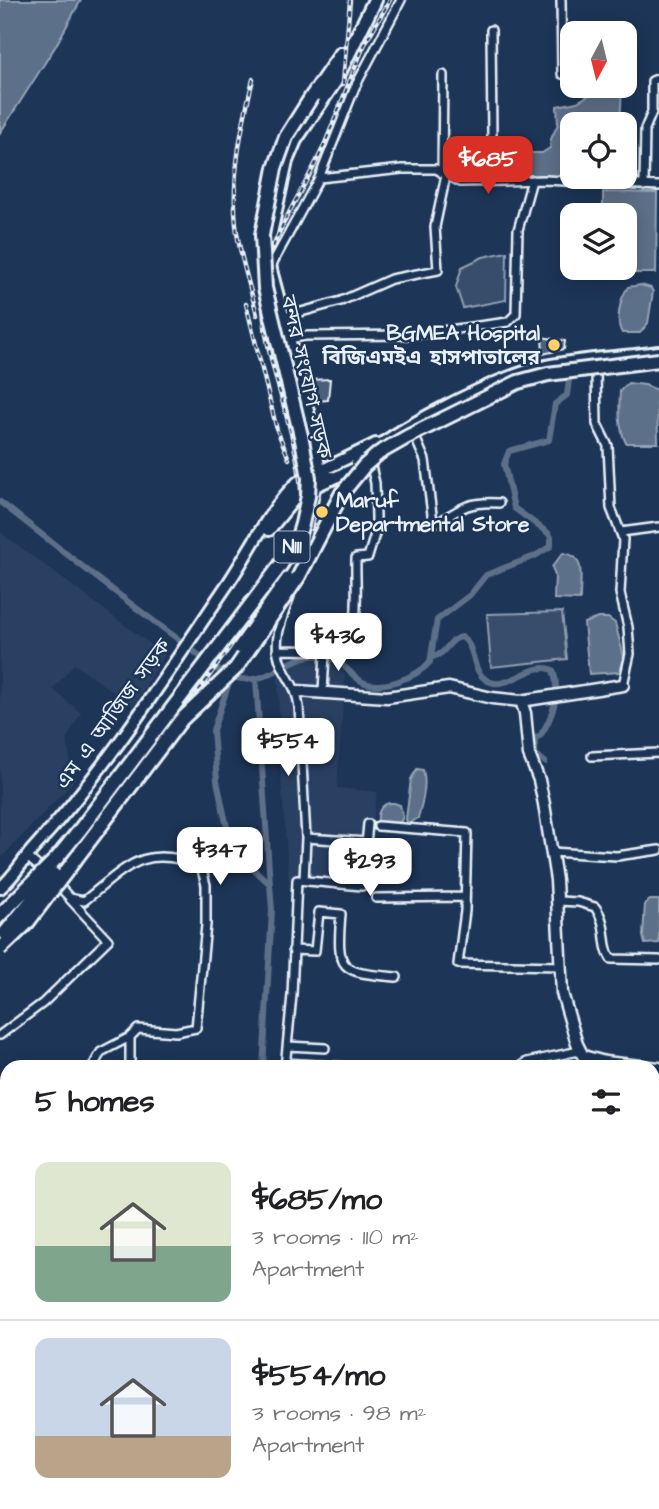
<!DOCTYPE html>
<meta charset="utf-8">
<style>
body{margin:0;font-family:"Architects Daughter","Noto Sans Bengali",sans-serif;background:#f6f6f6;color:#202124;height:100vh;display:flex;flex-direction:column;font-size:26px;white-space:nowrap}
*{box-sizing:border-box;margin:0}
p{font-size:23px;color:#757577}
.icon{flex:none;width:38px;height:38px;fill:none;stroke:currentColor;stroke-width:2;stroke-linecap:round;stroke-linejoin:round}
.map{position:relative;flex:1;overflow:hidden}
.details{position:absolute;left:0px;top:1060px;width:660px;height:450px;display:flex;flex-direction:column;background:#fff;border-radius:21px 21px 0 0;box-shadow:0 4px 18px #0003}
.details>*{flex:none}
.needle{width:46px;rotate:187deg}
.buttons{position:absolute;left:560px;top:21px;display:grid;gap:14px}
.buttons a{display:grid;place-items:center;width:77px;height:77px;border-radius:14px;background:#fff;box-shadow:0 4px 18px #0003;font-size:35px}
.price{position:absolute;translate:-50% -60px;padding:0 16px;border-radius:14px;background:#fff;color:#222;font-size:23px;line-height:46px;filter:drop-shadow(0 2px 4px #0008)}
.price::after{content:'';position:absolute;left:50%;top:42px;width:21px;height:16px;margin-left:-10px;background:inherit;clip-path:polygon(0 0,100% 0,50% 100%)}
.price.active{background:#d93025;color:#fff}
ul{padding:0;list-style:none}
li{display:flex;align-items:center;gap:21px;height:175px;padding:0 35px}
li+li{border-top:2px solid #e0e0e0}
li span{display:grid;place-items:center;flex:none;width:196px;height:140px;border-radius:14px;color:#555}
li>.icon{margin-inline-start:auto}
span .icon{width:84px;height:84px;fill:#fffc;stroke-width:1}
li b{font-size:30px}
h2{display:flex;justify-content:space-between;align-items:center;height:84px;padding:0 35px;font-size:30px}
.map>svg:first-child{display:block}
</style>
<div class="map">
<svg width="659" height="1509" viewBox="0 0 659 1509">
<rect width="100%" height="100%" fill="#1d3557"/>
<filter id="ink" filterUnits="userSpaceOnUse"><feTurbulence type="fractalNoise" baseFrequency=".0143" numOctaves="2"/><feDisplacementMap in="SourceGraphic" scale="14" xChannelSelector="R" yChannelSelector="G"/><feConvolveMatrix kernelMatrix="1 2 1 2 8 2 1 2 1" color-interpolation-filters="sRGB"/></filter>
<g filter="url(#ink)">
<!-- built -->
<path fill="#2a4162" d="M0,532L165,655L133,706L74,664L53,689L81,713L67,738L73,782L0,859Z
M320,658L338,664L345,676L337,788L377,792L364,888L289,880L280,765L278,677L297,661Z
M0,1320L7,1328V1431L0,1425Z"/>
<!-- green -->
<path fill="#374d6c" stroke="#909fb2" stroke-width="2" d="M507,252L506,300L463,308L456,287L462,267L483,257Z
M562,612L567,659L491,667L487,614Z"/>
<!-- water -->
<path fill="#5d7089" stroke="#95a4b5" stroke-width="2" d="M0,0H81L55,47L0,133Z
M627,72L632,74V79L622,89L620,124H572C572,143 568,157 565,175L546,178L523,174L520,167L526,153H542L550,148L551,139L558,124L557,106L577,102L605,86H625V73Z
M603,192L657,193L656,273H602V268H625V215H603Z
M641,285L651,288L653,292L648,323L640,333H622C615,321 620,298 628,287Z
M628,383L645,385L657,390L658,443H626C618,427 619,408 620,391Z
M563,553C588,555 579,582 580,600L554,599L555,576L552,567Z
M598,618H608L615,623L624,657L620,672L589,674L584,623Z
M417,769L423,770C427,783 422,805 418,818L408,824L406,819L411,779Z
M394,803L400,805L403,817L399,824L378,822C377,811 382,802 394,803Z
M650,900H659V943L645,944L643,936L645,904Z"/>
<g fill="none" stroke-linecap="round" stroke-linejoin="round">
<!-- canal -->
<path stroke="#5d7089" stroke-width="6" d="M0,502C61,549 122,599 185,644C199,655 216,672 233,677C271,690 289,648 327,657C343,660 349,674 361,681C380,692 417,677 430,662L437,620L470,595L486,575L535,556L551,546V537L548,533L514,508L504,464L509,451L549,440L555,404L567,395L569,380
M432,657C447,655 448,638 462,637C476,647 471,669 485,679C506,695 531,659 553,670C561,693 553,717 540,736L535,738V754L545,762
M231,677L213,730L217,781L228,832L240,857L270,884L272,910L263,1068
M256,679L270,884
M220,1509L223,1503"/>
</g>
<!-- building -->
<path fill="#495e7a" stroke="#e8f1f8" stroke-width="2" d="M542,337L565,341L564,349L543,354Z
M330,379L328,400L317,401L310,380Z"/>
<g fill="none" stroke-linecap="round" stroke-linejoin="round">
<defs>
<path id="street" d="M561,0L562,74
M442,173L443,75
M319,178L402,169H436L460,182L546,180L659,186
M484,182L485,161L492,139L491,30
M644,186L645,129L652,112V81L659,78
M271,266L319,178L355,87L401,0
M283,317L341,301L391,279L438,270L435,227L446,175
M288,339L306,336L412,335L508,322L516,314L518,230L532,180
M596,371L597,424L608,446L611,508L623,539L620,593L628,627L630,654L623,685
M415,437L425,460L433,522H439C462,507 471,501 499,503
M621,532L659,527
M300,565L317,484
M290,596C283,617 272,640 280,661C287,680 296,684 299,707L306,838L304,880
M277,650L345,651C361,627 355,586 356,558L368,557L376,531V516L375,483L370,462
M323,692L325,653
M592,756L659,753
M378,826L467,833L465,911L458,964L560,966
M306,838L367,842
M551,852L617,856L659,850
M26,856L46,873
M54,881L70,898L84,901C127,867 143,843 201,866L206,885V925L196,1028L176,1032L138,1029L130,1037V1068
M376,898L465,897
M558,901L578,902L595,907C609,925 601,944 611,959L659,960
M293,950L315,951L319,912L341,914C336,973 341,972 397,977
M0,1035L43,1003L108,940L70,899
M288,1046L325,1048
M285,1063L362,1068
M92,1068L101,1052L130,1037
M285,1068L292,995L297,880L362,886L368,824
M518,1068L527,1062L579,1051
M653,1102L655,1084
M653,1154L659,1153
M0,1236L7,1244
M653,1396L659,1397
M0,1431L7,1437
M92,1503L99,1509
M406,1503L405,1508L416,1509
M271,1509L273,1503
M491,1509V1503
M526,1509L528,1503
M565,1509L566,1503"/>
<path id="secondary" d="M297,691L387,697L449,688L492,698L521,701L623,685
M521,701L525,713L529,755L539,780L544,804L556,880L562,993L577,1044L583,1056L605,1062L659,1068"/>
<path id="primary" d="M269,530L299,493L366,464
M0,888C14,877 22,861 34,848C109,766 167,673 229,582C251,549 269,509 298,482L376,444"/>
<path id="highway" d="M312,96L341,54
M358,463C397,429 492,380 542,368C580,359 621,359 659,353
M332,478H324L319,471L307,411L270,270L267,247L286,161L295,140L335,81L375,0
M0,1308L7,1316
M178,1503L183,1509"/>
</defs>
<!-- street casing -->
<use href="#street" stroke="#e8f1f8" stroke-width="12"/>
<!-- secondary casing -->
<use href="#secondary" stroke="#e8f1f8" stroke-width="15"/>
<!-- primary casing -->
<use href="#primary" stroke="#e8f1f8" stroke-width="16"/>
<!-- highway casing -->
<use href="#highway" stroke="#e8f1f8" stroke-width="18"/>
<!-- street -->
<use href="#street" stroke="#1d3557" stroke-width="7"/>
<!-- secondary -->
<use href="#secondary" stroke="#1d3557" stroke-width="10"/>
<!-- primary -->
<use href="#primary" stroke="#1d3557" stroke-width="10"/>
<!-- highway -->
<use href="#highway" stroke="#1d3557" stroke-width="12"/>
<defs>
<path id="rail" d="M253,79C242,125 231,176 236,225C239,255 250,285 257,315
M343,84L350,0
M246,304L277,430L289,459
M0,927L93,838L288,566C328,482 267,392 263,307C259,248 299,201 322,150C337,116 349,80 364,46C372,30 382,15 390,0
M0,1341L7,1350
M0,1423L7,1429
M102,1503L109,1509
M133,1503L137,1509"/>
</defs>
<!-- rail casing -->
<use href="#rail" stroke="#e8f1f8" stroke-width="4.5"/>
<!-- rail -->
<use href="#rail" stroke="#1d3557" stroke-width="2" stroke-dasharray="5" stroke-linecap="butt"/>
<defs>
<path id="highway-bridge" d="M240,647L288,579
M0,915L57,858L79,831L280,566L297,540L302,524L308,496L309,478L302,440L265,288L262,235L275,168L286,137L312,96
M5,933L53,874
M0,949L27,923L181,720L236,668L299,576L342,493L364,466L379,453L407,437L518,382L548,374L659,360"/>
</defs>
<!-- highway-bridge casing -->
<use href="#highway-bridge" stroke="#e8f1f8" stroke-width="18" stroke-linecap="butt"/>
<!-- highway-bridge -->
<use href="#highway-bridge" stroke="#1d3557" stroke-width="12"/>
</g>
</g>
<!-- markers -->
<g fill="#ffd166" stroke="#1d3557" stroke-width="2.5">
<circle cx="554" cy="345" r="7"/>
<circle cx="322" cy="512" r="7"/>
</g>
<g text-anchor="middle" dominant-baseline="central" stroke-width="5" stroke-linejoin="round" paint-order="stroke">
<!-- shield labels -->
<rect fill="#1d3557" stroke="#abb9c8" stroke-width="2" x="274.5" y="531.5" width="35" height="31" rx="5"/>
<g font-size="19" font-weight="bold" fill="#e8f1f8">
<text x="292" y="547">N111</text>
</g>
<!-- poi labels -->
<g font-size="21" font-weight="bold" fill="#e8f1f8" stroke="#1d3557" text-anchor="end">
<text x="540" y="333">BGMEA Hospital<tspan x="540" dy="24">বিজিএমইএ হাসপাতালের</tspan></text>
<text x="336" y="500" text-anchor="start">Maruf<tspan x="336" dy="24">Departmental Store</tspan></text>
</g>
<!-- street labels -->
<g font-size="21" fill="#e8f1f8" stroke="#1d3557">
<text transform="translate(306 377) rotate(77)">বন্দর সংযোগ সড়ক</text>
<text transform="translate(113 714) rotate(-54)">এম এ আজিজ সড়ক</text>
</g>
</g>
</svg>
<div class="buttons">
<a><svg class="needle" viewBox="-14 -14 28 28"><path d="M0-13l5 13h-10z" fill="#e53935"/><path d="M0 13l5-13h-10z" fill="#757577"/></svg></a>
<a><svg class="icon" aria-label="locate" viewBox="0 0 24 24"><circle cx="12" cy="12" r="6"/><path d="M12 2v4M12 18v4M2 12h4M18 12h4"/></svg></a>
<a><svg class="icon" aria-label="layers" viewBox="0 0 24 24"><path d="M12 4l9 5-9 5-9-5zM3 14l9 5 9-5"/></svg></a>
</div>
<b class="price active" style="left:488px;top:196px">$685</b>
<b class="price" style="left:338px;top:673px">$436</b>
<b class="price" style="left:288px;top:778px">$554</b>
<b class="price" style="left:220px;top:887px">$347</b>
<b class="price" style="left:370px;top:898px">$293</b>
<section class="details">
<h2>5 homes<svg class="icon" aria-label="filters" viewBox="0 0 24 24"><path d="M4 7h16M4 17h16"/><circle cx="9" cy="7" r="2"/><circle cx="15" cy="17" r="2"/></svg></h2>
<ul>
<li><span style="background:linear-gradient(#dfe7d0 60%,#7fa58c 0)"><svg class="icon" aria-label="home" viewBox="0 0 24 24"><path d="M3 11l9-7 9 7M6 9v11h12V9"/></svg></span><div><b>$685/mo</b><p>3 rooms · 110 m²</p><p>Apartment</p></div></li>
<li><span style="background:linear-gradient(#c9d6e8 70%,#b9a48a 0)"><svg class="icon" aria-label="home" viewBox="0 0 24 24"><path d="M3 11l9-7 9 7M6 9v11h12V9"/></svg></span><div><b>$554/mo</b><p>3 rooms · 98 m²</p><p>Apartment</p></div></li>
</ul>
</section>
</div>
